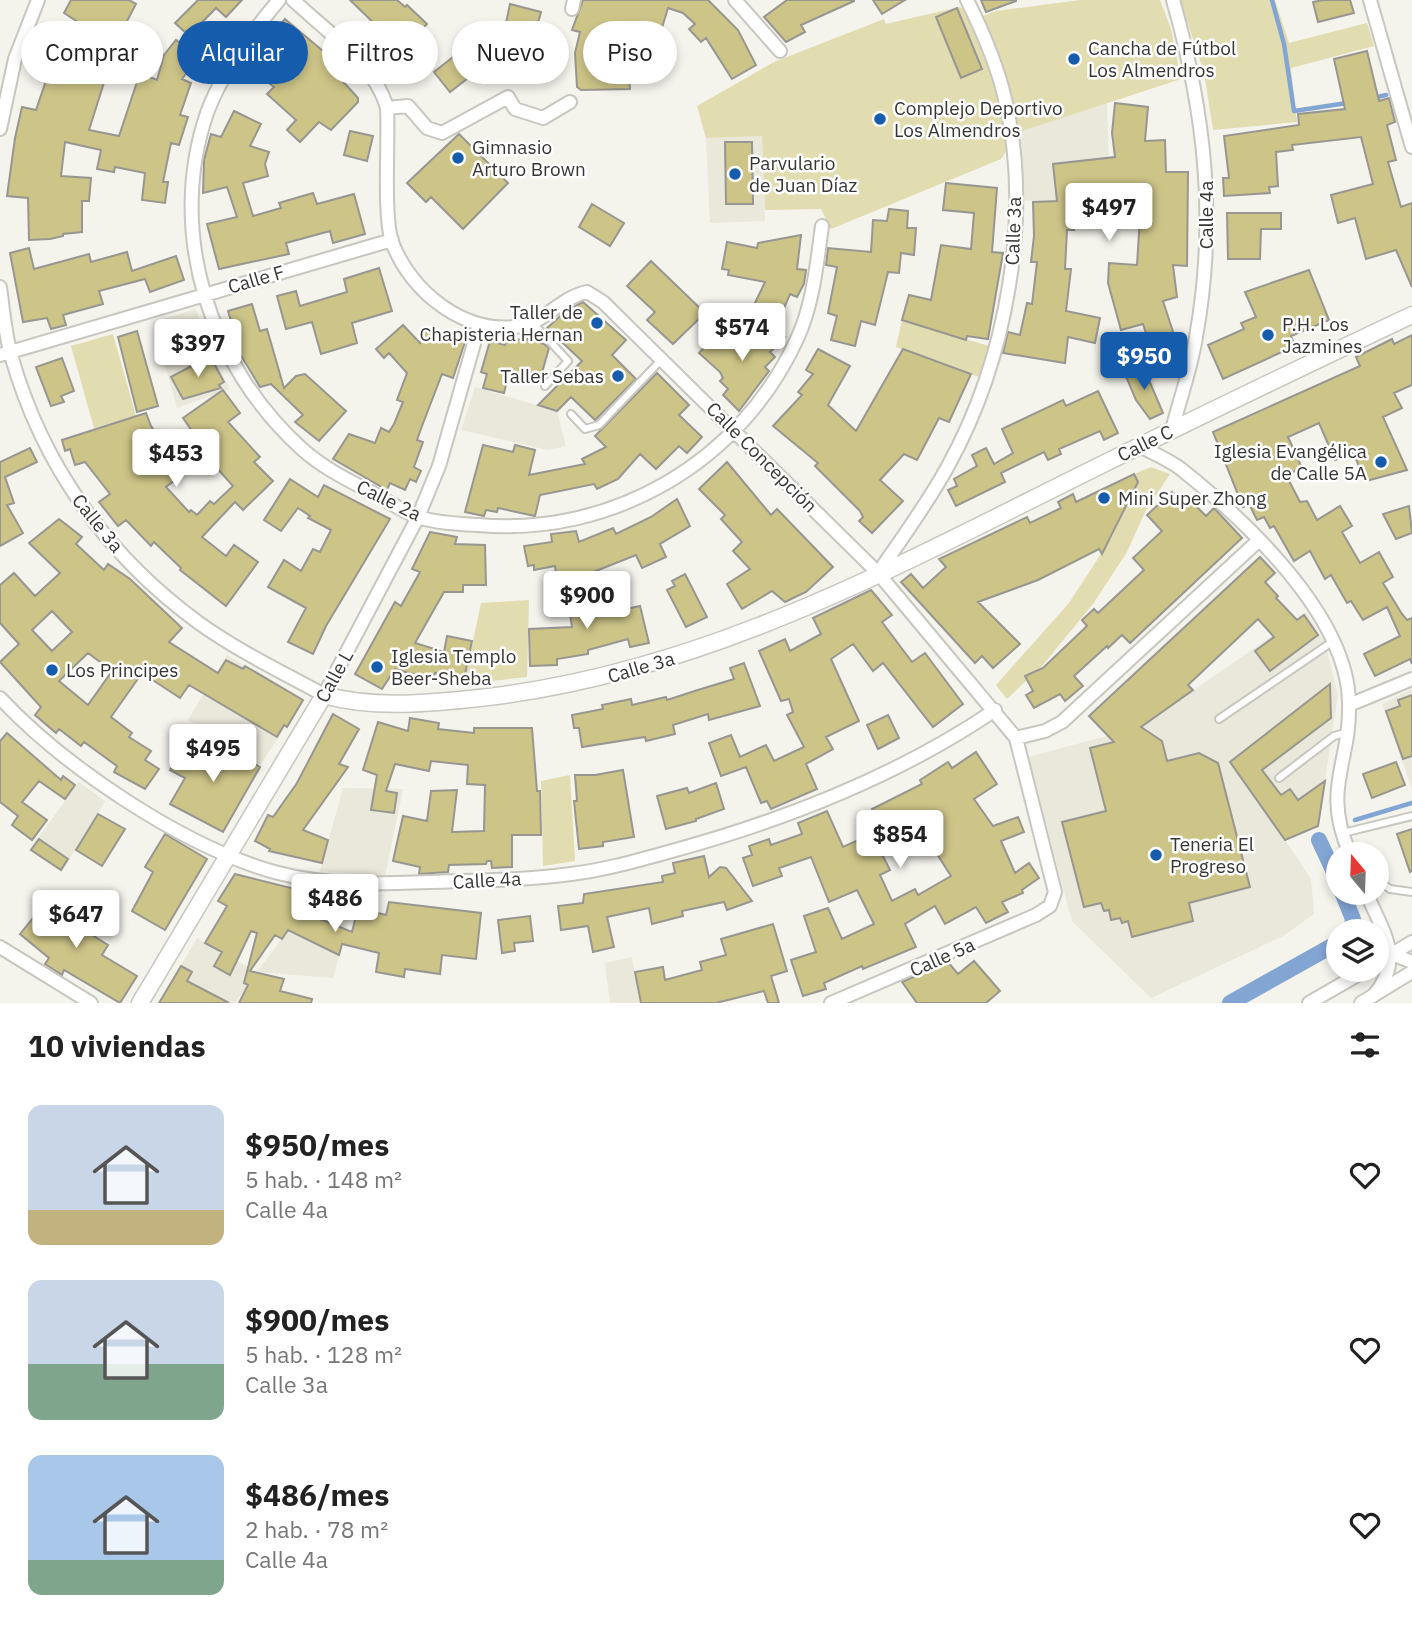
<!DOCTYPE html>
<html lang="es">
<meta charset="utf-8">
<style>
body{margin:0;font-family:"IBM Plex Sans",sans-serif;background:#f2f2f2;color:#222;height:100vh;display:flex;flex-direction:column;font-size:26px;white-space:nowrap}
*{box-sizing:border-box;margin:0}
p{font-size:23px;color:#767676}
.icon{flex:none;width:38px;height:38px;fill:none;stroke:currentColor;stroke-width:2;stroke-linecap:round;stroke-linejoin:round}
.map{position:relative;height:1003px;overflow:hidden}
.details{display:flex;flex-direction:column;background:#fff;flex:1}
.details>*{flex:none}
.banner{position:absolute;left:21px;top:21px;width:700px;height:63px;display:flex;gap:14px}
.needle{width:46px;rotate:341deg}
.fabs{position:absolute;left:1326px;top:842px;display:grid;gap:14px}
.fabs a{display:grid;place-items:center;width:63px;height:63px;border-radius:50%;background:#fff;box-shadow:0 4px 10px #0003;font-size:35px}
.price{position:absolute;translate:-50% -60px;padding:0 16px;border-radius:7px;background:#fff;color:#222;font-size:23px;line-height:46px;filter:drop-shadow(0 2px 4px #0008)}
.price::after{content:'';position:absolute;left:50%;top:42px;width:21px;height:16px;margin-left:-10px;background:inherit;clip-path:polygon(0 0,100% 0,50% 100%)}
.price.selected{background:#165cac;color:#fff}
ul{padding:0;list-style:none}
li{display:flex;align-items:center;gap:21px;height:175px;padding:0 28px}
li span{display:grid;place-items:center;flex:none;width:196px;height:140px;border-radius:14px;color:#555}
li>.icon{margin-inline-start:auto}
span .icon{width:84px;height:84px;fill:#fffc;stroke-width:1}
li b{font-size:30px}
h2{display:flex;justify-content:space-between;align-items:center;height:84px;padding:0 28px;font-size:30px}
.pill{padding:0 24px;border-radius:32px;background:#fff;box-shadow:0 4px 10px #0003;font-size:24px;line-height:63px}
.pill.selected{background:#165cac;color:#fff}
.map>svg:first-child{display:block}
</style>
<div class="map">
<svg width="1412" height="1003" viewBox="0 0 1412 1003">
<rect width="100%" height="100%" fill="#f4f3ec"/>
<!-- built -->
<path fill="#eae8da" d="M1107,103L1110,198L1025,201L1018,132Z
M762,136L765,221L710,223L706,138Z
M196,309L211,354L230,389L177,408L153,322Z
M475,387L557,411L566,446L548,450L461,430Z
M1306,612L1326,646L1338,695L1318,826L1285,840L1311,879L1314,914L1283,936L1151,998L1072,921L1028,757L1141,727Z
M227,655L303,700L260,765L188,720Z
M1412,689V789L1382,704Z
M79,782L105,801L62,871L29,850Z
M343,788L403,789L385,876L320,871Z
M315,894L356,895L333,978L257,972L235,1003H229L175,975L197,938L257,972Z
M632,957L640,1003H610L605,963Z"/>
<!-- green -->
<path fill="#e2dcb1" d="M1080,0H1160L1171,29L1181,79L1019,132L1001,159L831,229L821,209L765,210L762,136L706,138L697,106L774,62L884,19L886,24L959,7L983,16L996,11Z
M1180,0H1275L1289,43L1367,23L1374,46L1291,68L1297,122L1213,130L1204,72Z
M902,320L989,346L979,377L896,347Z
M113,334L136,416L94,428L71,346Z
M1151,467L1170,474L1145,512L1127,552L1093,604L1042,666L1007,699L996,685L1069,603L1112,537L1138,482L1134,474Z
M529,600L527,677L464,684L481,603Z
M570,775L575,861L543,866L541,781Z"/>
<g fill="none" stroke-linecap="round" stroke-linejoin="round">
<!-- stream -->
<path stroke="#82a5d4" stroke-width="4.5" d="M1272,0L1284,44L1294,111L1347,103
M1373,98L1386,95
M1355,820L1412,803"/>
<!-- canal -->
<path stroke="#82a5d4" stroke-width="16" d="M1319,840L1339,883
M1342,892L1353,919L1351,931
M1230,1003L1339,942"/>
</g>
<!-- building -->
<path fill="#cdc488" stroke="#979690" stroke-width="2" fill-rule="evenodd" d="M71,0H129L136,4L125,25L132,29L122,47L111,41L101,67L108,70L89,130L119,136L140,73L157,80L164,55L176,40L199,57L182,79L191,83L180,115L188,117L179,145L171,143L163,182H168L165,203L142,200L145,173L115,167L114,172L97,169L101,150L65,142L61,176L91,178L89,201H82V232L63,234V236L50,239L29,240L28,198L7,196L15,138L22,107L36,110L56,51L76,59L87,28L64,13Z
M198,0H242L226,17L216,8L189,36L175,23Z
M350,0H397L405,7L407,5L427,24L391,61L382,53L378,56L368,46L382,31Z
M583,0H708L738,30L756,65L732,79L706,38L701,42L689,29L695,24L683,13L668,8L661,31L648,27L636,67L628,65L630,89L581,90L577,87L575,53L580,32L572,30Z
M787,0H854V1L801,25L805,32L786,42L764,17Z
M873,0H905L882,14Z
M981,0H1016V1L986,12Z
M1323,0H1350L1354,13L1318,22L1313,2Z
M510,4L541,12L536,30L506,23Z
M957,8L982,69L961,78L936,17Z
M285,19L342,67L336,74L358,98V102L331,130L319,122L300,142L287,130L296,120L267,94L274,87L246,66Z
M491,25L505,67L467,79L450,92L434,72L467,46L463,34Z
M1367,51L1379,101L1389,98L1395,122L1387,125L1396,160L1388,162L1401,207L1412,203V287L1396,250L1366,259L1355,218L1338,223L1331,195L1373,184L1361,137L1292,145L1293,150L1276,152L1278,186L1269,187L1270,193L1224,196L1223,178H1229L1224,136L1299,125L1298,114L1345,109L1334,59Z
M1115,103L1148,107L1145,141L1165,140L1166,172H1188L1187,266L1173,265L1177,297L1163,301L1178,347L1153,355L1143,324L1121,330L1108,283L1109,263L1137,265L1141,201L1106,202V222L1074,223V230H1067L1065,269H1071L1066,311L1100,318L1095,343L1068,337L1065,363L1003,353L1008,332L1020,335L1027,303L1032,304L1037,262H1031L1034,236L1033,202L1057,201L1053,164L1115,157L1112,133Z
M234,111L261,124L250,146L269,152L265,164L268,176L243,183L253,216L281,208L279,203L313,193L317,204L354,194L365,234L333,243L330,231L286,243L289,254L219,269L207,224L237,217L227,187L203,193L204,160L211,134L221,137Z
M350,131L373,136L367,161L344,155Z
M459,134L508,183L463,229L431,197L426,202L407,183Z
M725,142H752L753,204H726Z
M946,183L997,188L992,252L1003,253L988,339L967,336L966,340L902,320L909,295L931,300L941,245L971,249L974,213L943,210Z
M592,204L624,223L610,246L579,227Z
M889,209L908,211L907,228H916L914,255L901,253L899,273L888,272L875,325L861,321L855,346L831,340L837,316L828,313L837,267L826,265L828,248L871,252L873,220L887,221Z
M1227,213H1281V229H1261L1260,259H1228Z
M801,235L797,269L806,270L804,284L797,297L790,294L776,327L754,305L765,282L728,275L729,270L722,269L727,242L757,248L758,243Z
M29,248L34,269L89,254L91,262L127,252L132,271L176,256L184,280L150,292L145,279L99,291L103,304L63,315L66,325L51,329L47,318L23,322L10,253Z
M651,261L705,313L673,344L647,320L655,312L627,286Z
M379,268L392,311L352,323L357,343L321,354L312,322L286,329L277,296L296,291L300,306L347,292L344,279Z
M1309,270L1329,320L1291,336L1295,346L1223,379L1208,345L1244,329L1241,323L1256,317L1245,292Z
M583,302L626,340L612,355L636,379L595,420L571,397L557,411L538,405L582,361L547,328L566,311Z
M252,304L260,331L267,329L284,388L296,376L305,374L346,411L319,441L295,422L303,415L271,384L260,387L231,339L236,338L228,311Z
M772,324L785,337L770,352L775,357L765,367L769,371L739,411L723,395L728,389L720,381L723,378L720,372L699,353L722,329L746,350Z
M403,325L420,343L425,329L465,342L453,378L442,374L422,426L417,440L423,442L414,467L421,471L416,482L410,479L405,490L390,483L387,490L333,459L349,434L375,443L381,428L389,432L394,424L403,402L397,400L407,373L389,353L384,358L376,349Z
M137,331L158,406L137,412L118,337Z
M1412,335V385L1394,393L1402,408L1383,417L1407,470L1366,481L1353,453L1335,460L1319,423L1288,437L1302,468L1286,475L1300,502L1307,501L1317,520L1340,506L1352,526L1342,532L1360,563L1379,552L1393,577L1383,583L1402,614L1407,620L1412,618V664L1410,659L1375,676L1364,654L1400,636L1387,607L1363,620L1351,601L1347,603L1331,575L1325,579L1310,551L1294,561L1274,526L1270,528L1264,517L1257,520L1249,504L1243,507L1213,432L1360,366L1356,357L1392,339L1394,344Z
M528,339L544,344L549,348L541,376L529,372L528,377L509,372L504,393L483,388L487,374L481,372L490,341L505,345L507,340Z
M818,349L850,366L828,405L856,431L903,349L971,374L949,422L939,418L917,460L904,454L880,480L903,501L872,533L859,521L863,517L860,511L815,466L818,463L773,426L802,395L798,392L813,374L806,370Z
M210,356L224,382L219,385L221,388L183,399L171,377Z
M62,358L74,391L61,396L64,402L51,406L36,367Z
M1143,366L1163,413L1150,419L1136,400L1125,374Z
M657,373L689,405L679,415L702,437L687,453L679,446L656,469L640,454L618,479L597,489L594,484L540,495L535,516L498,508L497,512L486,510L484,516L465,512L483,445L513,452L515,445L535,450L529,475L585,464L582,459L606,447L595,436Z
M223,390L240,413L228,422L260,457L254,462L273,481L243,510L235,502L202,537L226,556L234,545L258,562L226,606L180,570L181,568L154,542L151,546L126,520L118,526L99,502L110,494L85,462L75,465L70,449L65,451L62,440L146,413L151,426L185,473L166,487L189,512L191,510L197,515L210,501L214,504L233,486L207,457L209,455L183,418Z
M1098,391L1118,433L1104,440L1100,431L1059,449L1061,454L1048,460L1044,452L1001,473L1005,482L956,506L948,490L957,486L954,479L977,466L972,455L986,448L994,464L1013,453L1002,429L1063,400L1066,406Z
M30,448L37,462L5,477L14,503L7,505L23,533L0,546V462Z
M727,462L771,515L777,509L833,567L806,592L785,602L772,591L742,609L727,584L750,569L733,551L742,542L721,519L725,515L699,489Z
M1134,474L1138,482L1102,554L1099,549L1038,580L978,602L1020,644L993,668L982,656L975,663L901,582L911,574L923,588L946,567L939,559L1027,517L1030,523L1061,508L1058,502L1073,494L1076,502Z
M290,479L318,497L324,485L390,519L326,626L313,654L288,642L306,608L268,587L284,560L301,571L313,549L320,552L331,530L308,518L310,516L298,508L281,531L264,520Z
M1172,492L1186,507L1191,501L1206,516L1214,508L1242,538L1130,643L1122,635L1108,648L1107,646L1074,676L1083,686L1065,701L1060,694L1034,708L1026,695L1033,691L1025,676L1043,668L1087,626L1082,620L1094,609L1098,613L1144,570L1133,558L1162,531L1147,515Z
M677,499L690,526L660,544L666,557L642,568L636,555L558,586L555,566L534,570V565L528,566L524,546L552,542L551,534L576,531L579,542L613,528L616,534L651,517Z
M1409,506L1412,533L1396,539L1383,514Z
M59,519L82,537L76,544L104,570L108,564L130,579L182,628L169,642L218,673L226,660L243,669L245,666L303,700L287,727L284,725L277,737L189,685L180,698L142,673L111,717L132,733L129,737L151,751L145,760L159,769L145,789L114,772L117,766L84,742L81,746L59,729L56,733L35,715L41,707L0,662L19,644L0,623V585L14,573L35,596L60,573L29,543ZM52,611L72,632L52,651L32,630ZM88,653L112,671L88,705L59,681Z
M430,532L457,537L455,544L485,545L486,585H463V592H444L415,643L444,652L447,636L472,641L464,679L435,673L433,680L395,669L382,689L355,674L395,602L401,606L420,572L412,569Z
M1260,557L1275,573L1265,582L1278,596L1276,598L1297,620L1304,615L1318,635L1270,671L1255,651L1274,637L1258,619L1188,685L1193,690L1141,727L1162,741L1167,761L1199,753L1218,763L1250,887L1189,903L1193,921L1132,937L1128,921L1122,923L1120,918L1111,920L1109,910L1104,911L1101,903L1084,907L1062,822L1106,811L1090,748L1114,742L1089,716Z
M685,574L707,617L686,627L667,590L675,586L672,581Z
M607,590L612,612L640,606L649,643L630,647L628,639L588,650V654L557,659V665L530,666L529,629L572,627L568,601Z
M871,590L892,615L882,622L912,662L925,653L963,704L933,727L883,663L873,671L853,644L831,659L859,721L826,737L833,749L806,764L817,789L771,809L767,801L761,803L746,767L721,776L709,743L731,735L740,757L766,745L774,761L804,747L787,715L793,712L789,699L781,701L759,651L785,639L790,651L821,634L813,618Z
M744,663L760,706L709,720L708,714L673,725L675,734L646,741L645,737L582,747L579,728H574L572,715L603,709L602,705L631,699L632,705L666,697L667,700L701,689L734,679L730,668Z
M1330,684L1331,718L1262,770L1281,795L1290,789L1298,800L1325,781L1318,826L1285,840L1230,762Z
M1412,695V756L1403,759L1386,711L1400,706L1398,700Z
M333,714L359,729L339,764L348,767L303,830L328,840L322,863L269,851L270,849L255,841L268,815L273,817L297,783Z
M888,715L899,738L878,749L867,725Z
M410,718L439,723L438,729L474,733V728H532L537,791H540L541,835H512V867L492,868L491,861H487L486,864L449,865L448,872L419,874L420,867L393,861L403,816L427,821L431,791L457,790L452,832L484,831L485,785L467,784L468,765L431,761L429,771L395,764L386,791L397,793L394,813L371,810L377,775L363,770L378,722L408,731Z
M7,733L61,780L63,776L75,785L65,799L39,781L22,802L47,820L32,840L12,825L18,816L0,802V741Z
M215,740L260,767L223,832L170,804L185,778L170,770L183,748L204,760Z
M976,752L997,784L974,799L993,826L1018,817L1024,832L1001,841L1015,873L1029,863L1039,878L1022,890L1023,893L1002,902L1008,912L986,923L976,907L945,924L935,906L905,924L916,947L863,969L862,966L824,983L826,989L803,996L791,960L816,952L804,916L828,908L842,939L874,924L857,890L829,902L811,857L779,868L782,876L753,886L743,858L752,855L749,846L769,839L771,845L802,834L798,823L827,811L843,847L872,834L890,870L880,875L892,901L915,889L918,895L951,876L933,848L927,851L911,824L885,836L872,809L922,784L920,780L948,762L952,768Z
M1396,762L1405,785L1372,798L1363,774Z
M623,770L634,837L603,842V846L579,849L574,801H577L575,775H595Z
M716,783L724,809L696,819V821L666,829L657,796L687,788L689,793Z
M98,814L125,829L102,866L76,850Z
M1412,829V871L1410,872L1397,834Z
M165,834L207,859L165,930L132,911L153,872L145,867Z
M39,839L68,859L61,870L31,850Z
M704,856L709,877L720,867L726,868L752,901L727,910L724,902L682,911L683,916L652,924L649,908L607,917L614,947L593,952L588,926L561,930L558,906L583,903L584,894L663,882L662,876L675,873L673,863Z
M235,874L315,894L302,912L352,932L358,908L386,915L389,902L481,913L476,959L442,955L440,974L405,969L404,977L376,972L379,953L342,944L339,955L288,930L282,939L275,935L250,971L284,979L280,991L312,999L311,1003H239L248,985L244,983L257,933L251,931L230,975L214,966L222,952L205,943L227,906L218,901Z
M53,893L76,910L70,921L108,945L102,955L137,976L120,1003L64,970L62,975L45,964L49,958L20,934Z
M530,916L533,941L514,943L515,951L502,953L498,920Z
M773,924L787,971L771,976L779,1003H768L764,991L716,1003H641L635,972L663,967L665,980L702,970L700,962L726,955L721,939Z
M974,961L1000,991L986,1003H917L902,982L948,962L958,974Z
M181,966L192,972L187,981L229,1003H159Z"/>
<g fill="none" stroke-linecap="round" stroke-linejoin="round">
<defs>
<path id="service" d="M533,323L568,361L545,386
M571,414L585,429L599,425L662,359
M1219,719L1332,642
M1279,778L1334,736L1345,733
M1343,833L1412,816
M1377,880L1390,889L1412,892"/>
<path id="minor" d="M279,0C251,33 222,72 207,113C166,233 210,366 302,449C322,467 346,479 369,491C385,499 401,511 418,517C436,523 459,524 478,525C612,537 741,462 797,339C813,305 817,263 822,226
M293,0C326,31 375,64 387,108C389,141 383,215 392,242C411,293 466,336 522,326C544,322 562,297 587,292L603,302L878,573L1016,738L1055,892L1050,906L1036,915L831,1003
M735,0L780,51
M1370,0L1412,147
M572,9L574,0
M387,108L408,106L427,128L442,133L508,97L515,109L543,118L570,102
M0,129L15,59L38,0
M0,287C3,309 5,333 11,355C42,465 107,556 199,623C238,651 282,672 324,695L418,517L439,466L479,326
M0,355L392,240
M1172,430C1180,399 1191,368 1196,337C1217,220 1205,113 1173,0
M1139,446C1153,453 1169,460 1181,469C1245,520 1347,615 1349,702C1351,765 1321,787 1350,854
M878,573C902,538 928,503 948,466C1006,361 1033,217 1005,99C997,64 983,32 967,0
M0,698C66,768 185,848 278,873C328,886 379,884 430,882C477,881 525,880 571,874C605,870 639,860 672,851C785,820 898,776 995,710
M1349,705L1412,679
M1016,738L1045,731L1062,722L1258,541
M1366,892C1382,931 1406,959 1373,996
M0,947L91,1003
M1392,954L1412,962
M1377,963L1412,942
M1309,1003L1366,970
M1361,1003L1412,972"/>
<path id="tertiary" d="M140,1003L324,695C370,708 422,704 470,699C698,676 887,571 1089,471C1196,418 1304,366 1412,315"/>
</defs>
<!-- service casing -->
<use href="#service" stroke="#c7c6bf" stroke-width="10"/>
<!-- minor casing -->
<use href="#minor" stroke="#c7c6bf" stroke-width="16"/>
<!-- tertiary casing -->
<use href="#tertiary" stroke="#c7c6bf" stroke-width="19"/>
<!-- service -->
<use href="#service" stroke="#fff" stroke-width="6"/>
<!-- minor -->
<use href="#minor" stroke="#fff" stroke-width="12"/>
<!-- tertiary -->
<use href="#tertiary" stroke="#fff" stroke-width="16"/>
</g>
<!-- markers -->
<g fill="#165cac" stroke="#fff" stroke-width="2.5">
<circle cx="1074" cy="59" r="7"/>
<circle cx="880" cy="119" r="7"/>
<circle cx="458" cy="158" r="7"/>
<circle cx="735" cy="174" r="7"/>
<circle cx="597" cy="323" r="7"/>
<circle cx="1268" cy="335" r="7"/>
<circle cx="618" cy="376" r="7"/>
<circle cx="1381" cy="462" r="7"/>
<circle cx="1104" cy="498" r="7"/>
<circle cx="377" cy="667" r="7"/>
<circle cx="52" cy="670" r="7"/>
<circle cx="1156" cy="855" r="7"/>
</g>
<g text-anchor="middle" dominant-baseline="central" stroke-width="5" stroke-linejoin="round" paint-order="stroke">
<!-- poi labels -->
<g font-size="19" fill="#373634" stroke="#fff" text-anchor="start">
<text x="1088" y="48">Cancha de Fútbol<tspan x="1088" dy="22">Los Almendros</tspan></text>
<text x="894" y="108">Complejo Deportivo<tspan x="894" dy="22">Los Almendros</tspan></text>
<text x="472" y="147">Gimnasio<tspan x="472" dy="22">Arturo Brown</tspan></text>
<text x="749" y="163">Parvulario<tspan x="749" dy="22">de Juan Díaz</tspan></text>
<text x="583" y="312" text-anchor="end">Taller de<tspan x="583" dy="22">Chapisteria Hernan</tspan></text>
<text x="1282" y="324">P.H. Los<tspan x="1282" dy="22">Jazmines</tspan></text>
<text x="604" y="376" text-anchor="end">Taller Sebas</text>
<text x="1367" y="451" text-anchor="end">Iglesia Evangélica<tspan x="1367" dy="22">de Calle 5A</tspan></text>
<text x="1118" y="498">Mini Super Zhong</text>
<text x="391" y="656">Iglesia Templo<tspan x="391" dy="22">Beer-Sheba</tspan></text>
<text x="66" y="670">Los Principes</text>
<text x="1170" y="844">Teneria El<tspan x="1170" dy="22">Progreso</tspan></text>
</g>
<!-- street labels -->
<g font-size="19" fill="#373634" stroke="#fff">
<text transform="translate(1206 215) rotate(-90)">Calle 4a</text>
<text transform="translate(1013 231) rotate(-88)">Calle 3a</text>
<text transform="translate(256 279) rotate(-16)">Calle F</text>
<text transform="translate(1145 443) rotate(-26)">Calle C</text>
<text transform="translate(762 457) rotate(45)">Calle Concepción</text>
<text transform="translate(389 500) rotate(26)">Calle 2a</text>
<text transform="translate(98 523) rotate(51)">Calle 3a</text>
<text transform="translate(641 667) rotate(-16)">Calle 3a</text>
<text transform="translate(334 676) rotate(-61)">Calle L</text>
<text transform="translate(487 880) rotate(-3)">Calle 4a</text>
<text transform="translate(942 957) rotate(-24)">Calle 5a</text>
</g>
</g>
</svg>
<div class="fabs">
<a><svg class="needle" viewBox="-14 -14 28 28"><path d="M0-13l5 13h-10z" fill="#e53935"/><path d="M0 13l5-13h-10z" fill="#767676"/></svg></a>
<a><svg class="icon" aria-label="layers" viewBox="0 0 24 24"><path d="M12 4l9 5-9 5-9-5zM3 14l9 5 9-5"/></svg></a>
</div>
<b class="price" style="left:1109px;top:243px">$497</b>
<b class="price" style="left:742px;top:363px">$574</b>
<b class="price" style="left:198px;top:379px">$397</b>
<b class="price selected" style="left:1144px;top:392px">$950</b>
<b class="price" style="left:176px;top:489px">$453</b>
<b class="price" style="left:587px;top:631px">$900</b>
<b class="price" style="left:213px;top:784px">$495</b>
<b class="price" style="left:900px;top:870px">$854</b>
<b class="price" style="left:335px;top:934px">$486</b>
<b class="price" style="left:76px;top:950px">$647</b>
<div class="banner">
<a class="pill">Comprar</a>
<a class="pill selected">Alquilar</a>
<a class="pill">Filtros</a>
<a class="pill">Nuevo</a>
<a class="pill">Piso</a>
</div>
</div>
<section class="details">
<h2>10 viviendas<svg class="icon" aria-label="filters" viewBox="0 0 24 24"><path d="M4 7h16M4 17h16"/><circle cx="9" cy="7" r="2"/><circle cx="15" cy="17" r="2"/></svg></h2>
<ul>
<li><span style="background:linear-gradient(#c9d6e8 75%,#c2b280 0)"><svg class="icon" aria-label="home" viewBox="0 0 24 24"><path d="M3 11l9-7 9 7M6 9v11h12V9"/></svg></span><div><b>$950/mes</b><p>5 hab. · 148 m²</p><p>Calle 4a</p></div><svg class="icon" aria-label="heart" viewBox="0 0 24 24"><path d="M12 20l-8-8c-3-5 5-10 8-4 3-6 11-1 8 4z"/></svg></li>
<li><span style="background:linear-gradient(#c9d6e8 60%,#7fa58c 0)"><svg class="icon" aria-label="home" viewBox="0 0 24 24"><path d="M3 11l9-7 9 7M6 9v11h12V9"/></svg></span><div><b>$900/mes</b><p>5 hab. · 128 m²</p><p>Calle 3a</p></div><svg class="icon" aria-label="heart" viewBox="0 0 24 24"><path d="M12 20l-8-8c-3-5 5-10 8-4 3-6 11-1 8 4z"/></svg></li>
<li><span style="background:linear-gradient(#a9c7e8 75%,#7fa58c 0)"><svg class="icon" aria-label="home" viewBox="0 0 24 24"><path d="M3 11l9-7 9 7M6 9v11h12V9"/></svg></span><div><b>$486/mes</b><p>2 hab. · 78 m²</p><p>Calle 4a</p></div><svg class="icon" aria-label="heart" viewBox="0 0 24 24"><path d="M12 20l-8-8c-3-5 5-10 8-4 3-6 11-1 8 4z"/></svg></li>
</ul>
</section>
